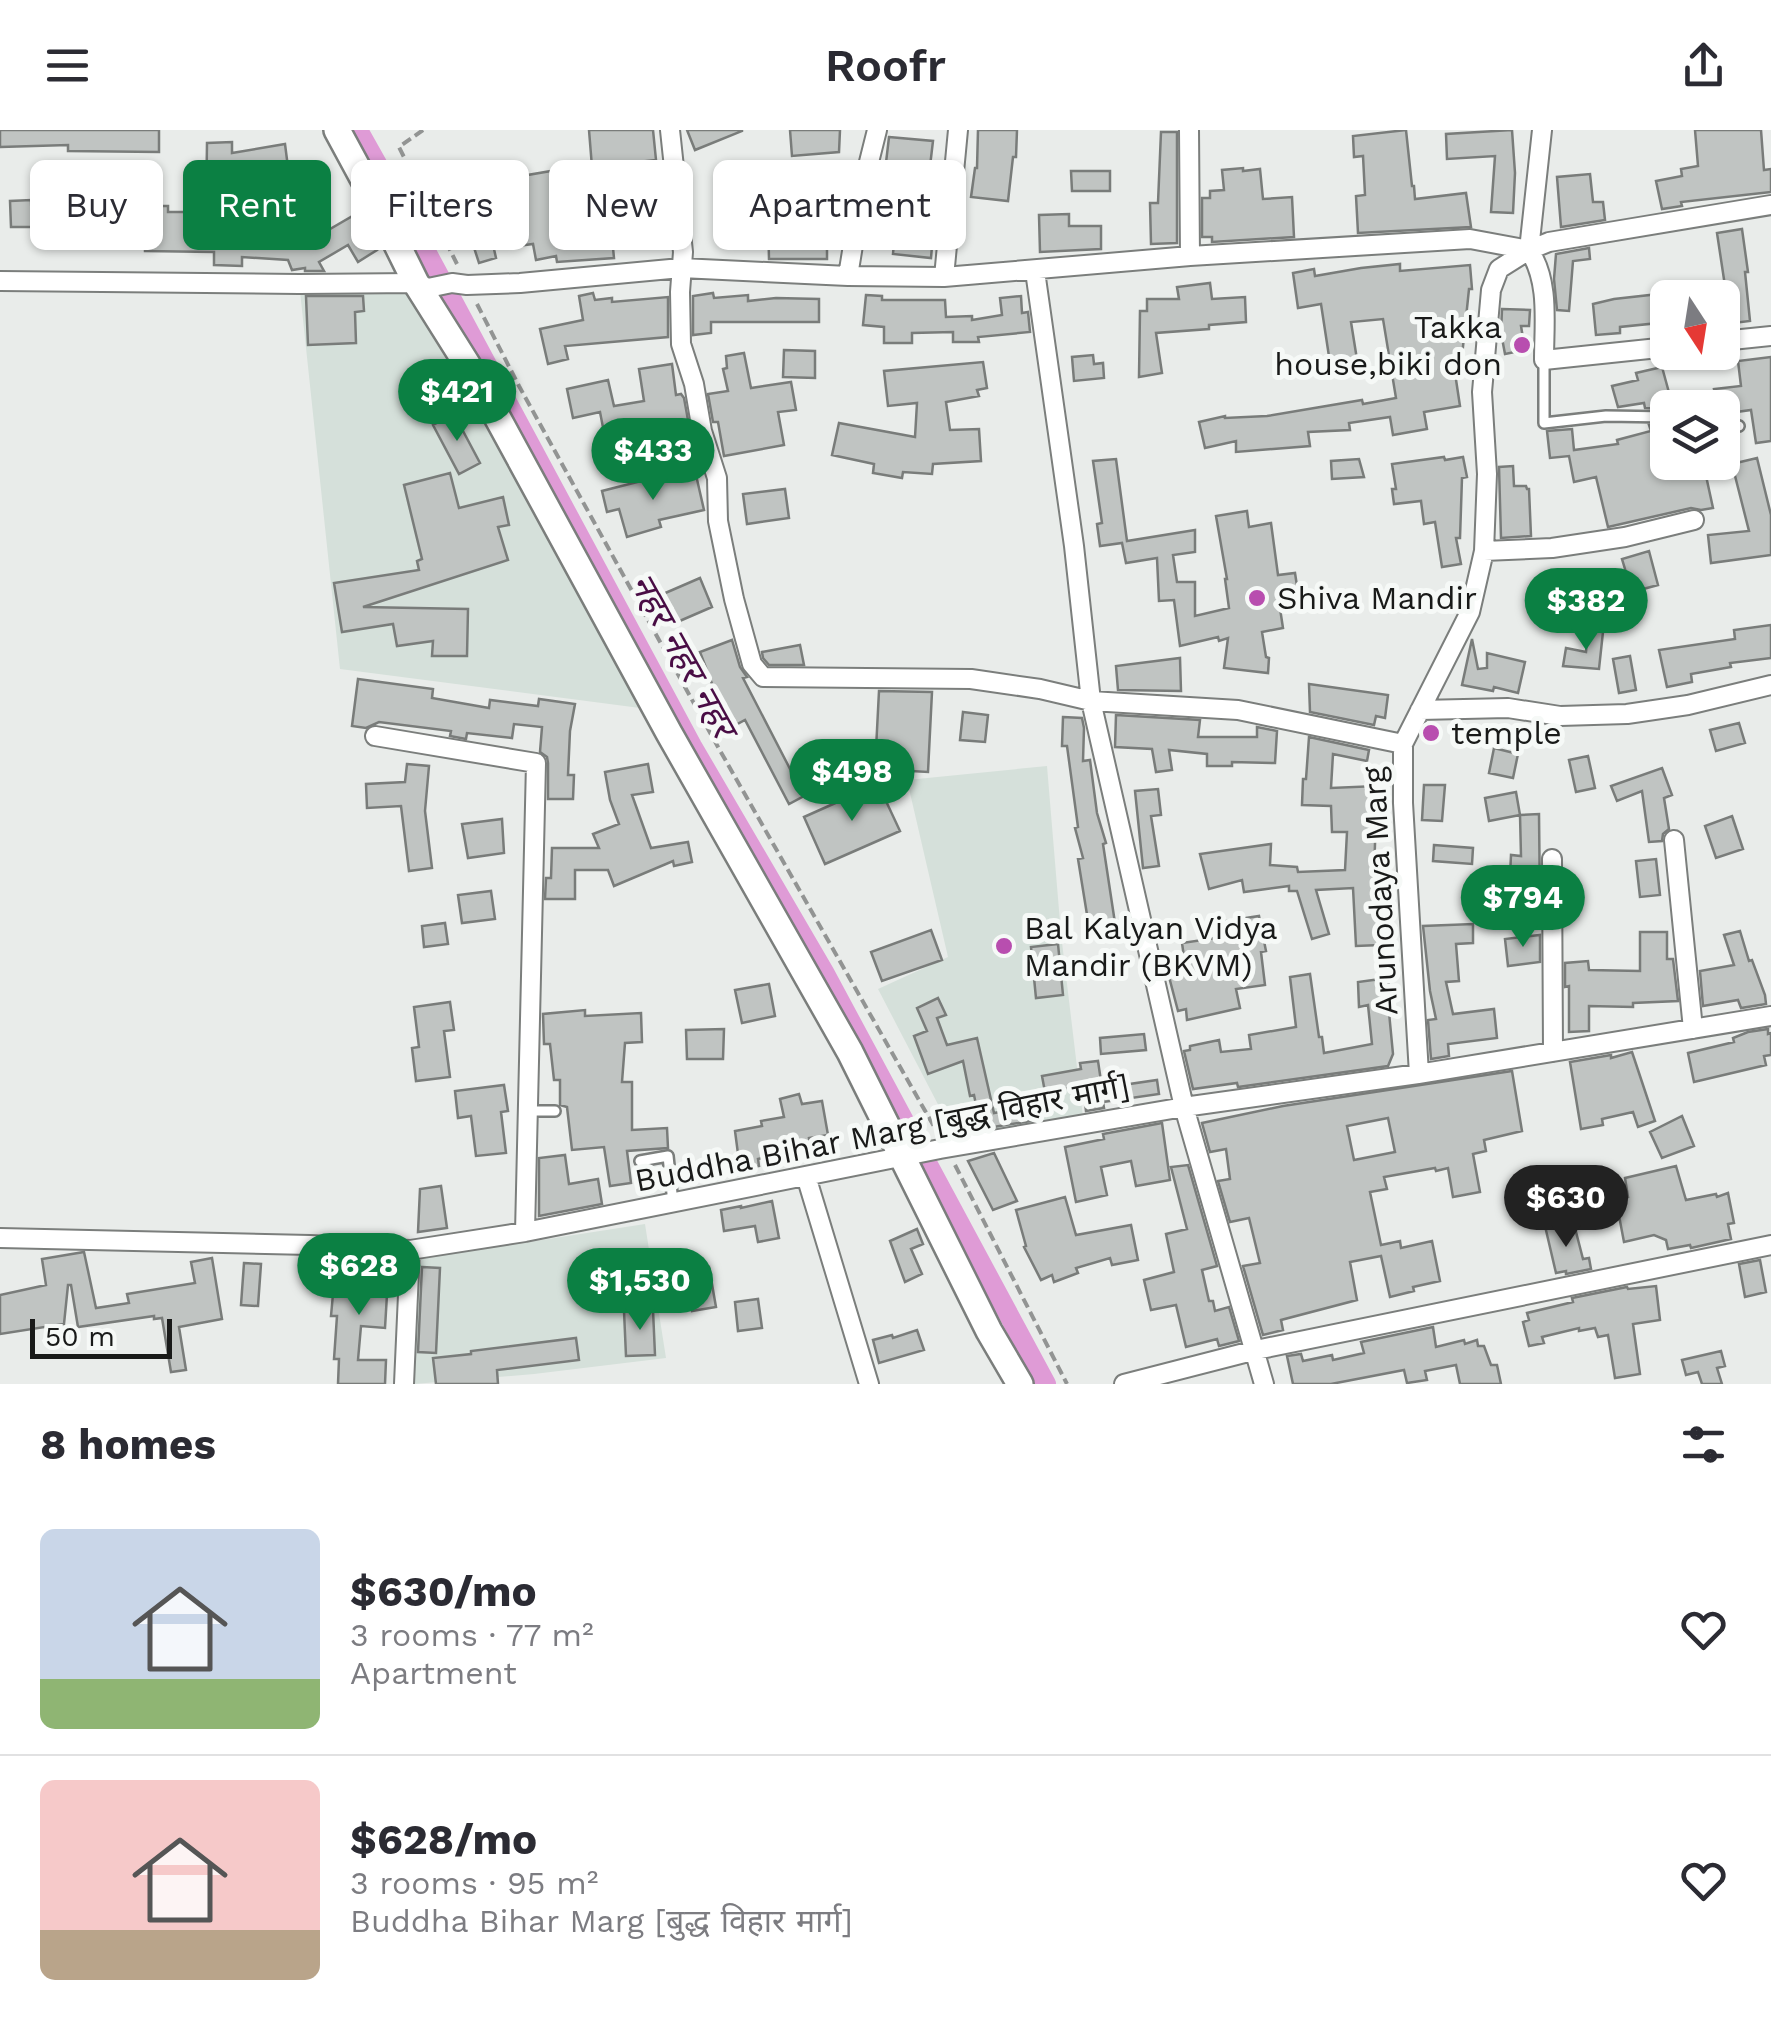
<!DOCTYPE html>
<meta charset="utf-8">
<style>
body{margin:0;font-family:"Work Sans","Noto Sans Devanagari",sans-serif;background:#f2f2f3;color:#2b2b33;height:100vh;display:flex;flex-direction:column;font-size:38px;white-space:nowrap}
*{box-sizing:border-box;margin:0}
p{font-size:32px;color:#7c7c81}
.icon{flex:none;width:55px;height:55px;fill:none;stroke:currentColor;stroke-width:2;stroke-linecap:round;stroke-linejoin:round}
.map{position:relative;height:1254px;overflow:hidden}
.drawer{display:flex;flex-direction:column;background:#fff;flex:1}
.drawer>*{flex:none}
.hud{position:absolute;left:30px;top:30px;width:1000px;height:90px;display:flex;gap:20px}
.needle{width:65px;rotate:168deg}
.fabs{position:absolute;left:1650px;top:150px;display:grid;gap:20px}
.fabs a{display:grid;place-items:center;width:90px;height:90px;border-radius:15px;background:#fff;box-shadow:0 2px 8px #0004;font-size:50px}
.scale{position:absolute;left:30px;bottom:25px;width:142px;box-sizing:border-box;padding-left:10px;border:5px solid #191a19;border-top:0;font-size:28px;line-height:35px;white-space:nowrap;color:#191a19;-webkit-text-stroke:8px #f6f9f7;paint-order:stroke}
.price{position:absolute;translate:-50% -85px;padding:0 22px;border-radius:35px;background:#0b8043;color:#fff;font-size:32px;line-height:65px;filter:drop-shadow(0 2px 5px #0008)}
.price::after{content:'';position:absolute;left:50%;top:60px;width:30px;height:22px;margin-left:-15px;background:inherit;clip-path:polygon(0 0,100% 0,50% 100%)}
.price.on{background:#222;color:#fff}
ul{padding:0;list-style:none}
li{display:flex;align-items:center;gap:30px;height:250px;padding:0 40px}
li+li{border-top:2px solid #e1e1e2}
li span{display:grid;place-items:center;flex:none;width:280px;height:200px;border-radius:15px;color:#555}
li>.icon{margin-inline-start:auto}
span .icon{width:120px;height:120px;fill:#fffc;stroke-width:1}
li b{font-size:42px}
h2{display:flex;justify-content:space-between;align-items:center;height:120px;padding:0 40px;font-size:42px}
.chip{padding:0 35px;border-radius:15px;background:#fff;box-shadow:0 2px 8px #0004;font-size:35px;line-height:90px}
.chip.on{background:#0b8043;color:#fff}
header{display:flex;justify-content:space-between;align-items:center;height:130px;padding:0 40px;background:#fff;font-size:45px;font-weight:600}
.map>svg:first-child{display:block}
</style>
<header><svg class="icon" aria-label="menu" viewBox="0 0 24 24"><path d="M4 6h16M4 12h16M4 18h16"/></svg>Roofr<svg class="icon" aria-label="share" viewBox="0 0 24 24"><path d="M12 15V3M7 8l5-5 5 5M5 13v7h14v-7"/></svg></header>
<div class="map">
<svg width="1771" height="1254" viewBox="0 0 1771 1254">
<rect width="100%" height="100%" fill="#e9ecea"/>
<!-- built -->
<path fill="#d5e0da" d="M409,155L640,578L340,539L300,161Z
M1047,636L1061,804L1083,987L956,1009L878,859L948,827L907,650Z
M645,1094L666,1228L534,1244L414,1254L412,1130Z"/>
<g fill="none" stroke-linecap="round" stroke-linejoin="round">
<!-- canal -->
<path stroke="#df9bd6" stroke-width="20" d="M358,0L422,114L692,616L824,842L917,1015
M926,1031L1046,1254"/>
</g>
<!-- building -->
<path fill="#c0c4c2" stroke="#797c7a" stroke-width="2.5" fill-rule="evenodd" d="M0,0H159V22L68,21V15L0,17Z
M589,0H653L656,30L592,37Z
M687,0H742V1L695,20Z
M790,0H840L839,22L792,26Z
M978,0H1017L1016,27H1013L1008,71L971,67L975,38H977Z
M1406,0L1412,56H1414L1415,69L1466,63L1471,97L1358,103L1356,66L1365,65L1363,26L1354,27L1353,6Z
M1512,0L1515,43L1513,83L1491,82L1495,26L1447,29L1446,4Z
M1695,0H1761L1764,40L1771,39V62L1681,72L1682,76L1662,79L1656,51L1682,46L1681,39L1698,36Z
M1161,2H1177V113L1151,114L1150,73H1158Z
M889,7L933,11L929,45L885,41Z
M232,12V23L285,14L295,92L306,110L317,104L318,106L356,84L377,120L358,132L348,115L319,132L324,141H305V138L292,140L288,130L242,127V136L214,135V122L145,121V76H168V82H206L207,13Z
M605,37L614,128L557,132L556,126L536,130L533,114L494,119L496,128L479,133L468,99L491,92L498,106L487,52L551,41L552,47Z
M1243,38V41L1260,39L1263,69L1292,67L1294,107L1212,112V107H1202V68H1210V61L1224,60L1222,40Z
M1071,41H1110V61H1072Z
M1590,44L1593,72H1603L1605,90L1561,97L1557,47Z
M85,61H106L105,102H84Z
M808,66L836,69L834,86H827V129H769L768,87H805Z
M873,69L890,71L886,111L867,109Z
M31,70L32,97H11L10,71Z
M1069,84V96H1101V119L1040,122L1039,85Z
M1742,99L1748,142H1745L1750,191L1724,194L1720,156H1725L1717,103Z
M895,101L933,105L931,128L893,124Z
M1589,118L1590,129L1573,131L1569,181L1557,180L1554,149L1556,124Z
M1400,134V141L1470,135L1472,159H1469L1462,226L1464,242L1455,243L1460,276L1424,282L1427,299L1393,305L1390,287L1349,293L1350,300L1308,302L1310,316L1236,322V311L1205,318L1199,292L1225,286V288L1267,286L1362,270L1363,274L1396,268L1383,189L1351,192L1359,242L1332,246L1321,174L1298,178L1293,143L1314,139L1315,146L1361,138Z
M1210,153L1212,169L1245,167L1246,192L1209,195V199L1156,203L1162,243L1139,247L1140,181H1147V169H1179L1177,157Z
M593,163L595,170L612,168V172L668,167V207L565,216L568,229L548,234L540,199L583,190L579,166Z
M713,163L714,168L748,165V171L776,168L819,169V192H711V203L693,205V166Z
M1668,163V192L1620,197V203L1596,205L1593,174L1614,169Z
M866,165L882,166V170H945L946,187L972,186V190L1002,185L1000,168L1021,166L1022,183L1028,182L1030,202L978,207L979,212H953V202L912,203V213H884V197L863,195Z
M306,166H363L364,181L355,182L356,213L308,215Z
M1502,179L1530,180L1529,196H1521L1525,220L1505,224L1501,203Z
M784,220L815,221V248L783,247Z
M744,223L751,258L791,252L796,280L778,282L784,315L724,326L718,292H713L708,264L728,261L723,239L727,238L726,226Z
M1093,225L1094,234L1103,233L1104,248L1074,251L1072,227Z
M1771,227V311L1756,313L1751,280L1722,284V278H1718L1714,259L1741,256L1738,231Z
M983,232L987,258L977,260L979,266L946,272L950,300L979,299L981,331L933,334L932,344L903,342L902,348L873,343L874,334L832,325L839,293L915,307L917,273L888,276L884,241Z
M672,234L676,265L681,264L684,268L688,290L635,300L637,311L607,318L600,282L573,288L567,259L608,250L614,276L644,271L639,239Z
M1662,237L1671,270L1668,271V279L1645,278L1644,273L1618,277L1612,256L1638,250L1636,243Z
M454,284L480,333L459,344L433,295Z
M1649,295H1668V332H1703L1713,378L1701,380L1691,378L1608,397L1596,347L1574,352L1569,326L1550,328L1547,301L1572,299L1574,320L1618,314L1617,310L1651,301Z
M1444,327L1445,330L1463,327L1467,347L1462,348L1460,408H1456L1461,434L1442,437L1435,392L1424,394L1421,371L1394,374L1392,359H1396L1392,334Z
M1757,328L1771,385V425L1711,433L1708,405L1749,401L1732,334Z
M1116,329L1127,411L1195,400V422L1173,425L1177,452H1195V486L1229,478L1225,449H1227L1216,386L1247,381L1249,397L1271,393L1278,445L1295,443L1299,469L1279,472L1283,498L1262,502L1266,527L1269,528L1268,543L1224,538L1228,508L1219,511L1218,507L1180,516L1174,470L1159,471L1157,428L1126,433L1122,413L1100,416L1097,394L1102,393L1093,331Z
M1359,329L1364,347L1332,349L1331,331Z
M1513,336L1514,356H1526L1527,359H1529L1531,406L1501,408L1499,337Z
M450,343L459,378L503,367L509,395L498,397L508,430L363,477L468,479L467,526H432L433,511L397,516L393,494L342,502L334,453L419,440L417,431L422,429L404,355Z
M696,345L704,380L659,390L661,397L627,407L619,379L607,382L602,361L649,349L650,355Z
M785,359L789,388L747,394L743,364Z
M1649,421L1658,455L1632,462L1622,429Z
M700,448L712,477L675,493L663,464Z
M1771,495V528L1730,533L1731,537L1691,544L1692,552L1667,557L1659,520L1735,509L1734,500Z
M1588,501L1603,502L1599,539L1563,536L1566,518L1586,522Z
M1472,509L1478,539L1487,538V523L1525,532L1518,563L1494,557L1493,561L1462,555Z
M732,510L740,537L747,547L743,548L804,666L789,674L745,590L728,599L717,577L720,575L700,522Z
M800,515L804,535H769L763,528L762,522Z
M1630,526L1636,560L1619,563L1613,529Z
M1180,528L1181,561L1118,560L1116,536Z
M358,549L433,559L432,568L489,578L490,570L538,576L539,569L575,574L570,601L568,645H574L573,669H548V633L547,627L540,622L542,597L514,594L512,608L467,603L466,609L450,606L451,601L379,592L366,598L352,596Z
M1309,554L1388,565L1385,588L1376,586L1374,595L1310,582Z
M879,561L932,562L928,642L875,639Z
M963,582L988,585L985,612L960,610Z
M1116,585L1200,590L1198,607H1257V597L1277,601L1275,633L1232,632V636H1207V624L1169,620L1172,640L1156,642L1152,619L1115,617Z
M1063,587L1082,588L1084,598L1083,631L1090,630L1097,683L1106,713L1103,714L1115,793L1089,797L1078,729L1083,728L1075,698L1078,697L1067,616H1062Z
M1739,593L1745,613L1716,621L1710,600Z
M1309,607L1369,620L1367,631L1333,624L1331,658L1377,656L1374,743H1381V758H1378L1380,815L1356,816L1353,758L1316,760L1329,804L1312,809L1297,761H1289V756L1244,762L1242,750L1209,759L1200,724L1271,714L1270,735L1297,737L1298,742L1345,740L1347,702H1332L1331,676L1302,675L1303,649H1306Z
M1494,618L1518,624L1513,648L1489,643Z
M1588,626L1595,658L1576,662L1569,630Z
M407,634L429,636L425,681L432,738L409,741L401,676L367,678L366,654L405,652Z
M648,634L653,662L632,665L651,718L688,712L692,732L674,736L673,731L614,756L608,740H575V769H545L546,748H551L552,718H599L593,704L619,694L610,670L605,642Z
M1662,638L1672,665L1664,668L1669,699L1663,704L1662,711L1649,712L1642,661L1617,671L1611,656Z
M878,654L900,701L825,734L804,687Z
M1424,655H1445L1442,691L1422,690Z
M1158,659L1161,685L1151,686L1159,736L1143,738L1135,661Z
M1516,662L1520,685L1489,691L1485,668Z
M1539,684L1540,775L1504,773L1506,747H1510L1511,725L1521,726L1520,685Z
M1732,686L1743,719L1716,728L1705,696Z
M502,689L504,723L468,728L462,694Z
M1434,715L1473,718L1472,734L1433,731Z
M1656,729L1660,765L1640,767L1636,731Z
M491,761L495,789L462,793L458,765Z
M1259,786L1266,821L1261,822L1265,855L1236,859L1240,878L1187,890L1186,879L1178,881L1167,839L1185,834L1182,813L1216,808L1213,793Z
M445,793L448,814L424,817L422,796Z
M1473,794V813L1456,814L1459,851L1446,852L1453,884L1494,879L1497,908L1448,914L1449,926L1431,929L1428,890L1436,889L1430,861L1423,796Z
M931,800L942,830L882,851L871,822Z
M1740,801L1749,831L1752,830L1765,865L1766,874L1741,878L1738,870L1703,876L1700,841L1734,835L1724,805Z
M1640,802H1667V829H1673L1678,871L1633,873V877L1589,876V901L1569,902V856L1565,857V833L1588,831L1589,840L1640,841Z
M1540,805V832L1508,836L1505,809Z
M1058,814L1063,865L1036,868L1031,817Z
M1310,844L1319,907H1322L1324,923L1372,914L1368,875L1359,877L1358,852L1388,848L1391,872H1388L1393,924L1388,936L1238,957L1237,953L1193,959L1184,921L1190,920V916L1219,910L1221,922L1251,919L1249,905L1296,897L1290,847Z
M769,854L775,886L742,893L735,860Z
M938,868L946,885L937,888L947,915L977,908L994,983L1029,977L1031,991L981,999L974,965L970,966L963,931L928,944L914,906L927,901L917,878Z
M450,872L454,900L444,901L450,947L416,951L412,918L419,917L414,877Z
M585,880V886L641,883L642,912L625,913L622,952H632V1000L667,998L668,1018L627,1021L631,1053L610,1056L604,1017L572,1020L567,977L560,975V950H554L550,914H544L543,884Z
M724,899L723,929H687L686,900Z
M1768,899V904L1771,903V925L1764,926L1766,935L1694,952L1688,923L1734,912L1733,908L1748,902Z
M1144,904L1146,920L1101,924L1100,908Z
M1632,922L1655,991L1638,997L1633,982L1602,989L1603,995L1581,999L1570,932L1611,925V928Z
M1098,931L1102,958L1157,950L1159,964L1103,972L1104,978L1086,981L1083,955L1045,962L1042,946L1081,939L1080,933Z
M1512,941L1522,1001L1484,1010L1486,1021L1473,1024L1480,1062L1453,1067L1448,1038L1436,1041L1435,1038L1384,1047L1387,1059L1370,1062L1381,1115L1400,1111L1401,1118L1432,1111L1440,1151L1413,1157L1414,1161L1390,1167L1381,1126L1350,1132L1357,1170L1281,1190L1283,1200L1263,1205L1243,1136L1260,1133L1249,1088L1230,1092L1218,1051L1230,1049L1226,1019L1210,1022L1202,993L1283,976ZM1388,988L1395,1022L1354,1030L1347,996Z
M504,955L508,981L501,982L506,1023L476,1026L471,986L458,988L455,961Z
M799,964L802,974L822,971L828,1005L809,1008L810,1016L758,1029L759,1036L740,1039L735,1001L762,996L761,991L784,987L780,969Z
M1682,986L1694,1016L1662,1028L1650,1002Z
M1162,993L1170,1050L1136,1056L1131,1031L1101,1037L1107,1065L1076,1072L1065,1017L1104,1009L1103,1004Z
M994,1023L1017,1071L993,1080L968,1031Z
M565,1025L569,1054L598,1049L602,1074L539,1086V1028Z
M1188,1035L1217,1136L1202,1140L1209,1171H1213L1215,1181L1229,1177L1239,1211L1219,1216L1217,1209L1186,1217L1176,1175L1151,1180L1144,1150L1174,1142L1166,1104L1187,1099L1171,1037Z
M1676,1036L1686,1070L1716,1064L1717,1067L1728,1063L1734,1093L1728,1094L1731,1109L1691,1118L1690,1115L1668,1119L1666,1110L1654,1105L1624,1112L1616,1070L1628,1067L1625,1048Z
M441,1056L447,1098L418,1102L420,1059Z
M1065,1067L1076,1105L1131,1095L1138,1130L1112,1135L1110,1128L1076,1138L1078,1143L1054,1152L1052,1145L1041,1150L1024,1117L1026,1116L1016,1080Z
M772,1071L779,1108L758,1112L755,1096L724,1101L721,1080L741,1076V1078Z
M1559,1093L1561,1102L1575,1098L1583,1129L1589,1128L1591,1139L1566,1144V1141L1556,1143L1545,1096Z
M917,1099L923,1114L911,1119L922,1144L905,1152L890,1111Z
M84,1122L96,1178L129,1173L127,1164L195,1153L191,1132L212,1128L222,1189L179,1197L186,1240L171,1242L162,1188L154,1189V1186L78,1197L71,1155H68L64,1194L0,1204V1165L46,1155L42,1129Z
M1760,1130L1766,1162L1745,1167L1739,1134Z
M336,1131L372,1134V1131H389L385,1198L361,1196L358,1230H386L385,1254H338L339,1229H334L337,1186H331Z
M244,1133L261,1134L258,1176L241,1175Z
M422,1137L440,1138L436,1223L418,1222Z
M709,1137L716,1177L692,1181L685,1141Z
M1656,1156L1660,1190L1633,1194L1640,1244L1615,1248L1608,1205L1598,1207L1595,1198L1579,1201V1198L1542,1207L1544,1213L1529,1216L1523,1192L1529,1190L1527,1183L1573,1172L1572,1168L1627,1157L1628,1159Z
M758,1169L762,1198L738,1201L735,1172Z
M653,1180L655,1225L626,1226L624,1181Z
M1433,1197L1436,1217L1464,1210L1465,1214L1477,1210L1478,1216H1484L1491,1235H1497L1501,1254H1460L1456,1235L1425,1241L1427,1250L1407,1253L1404,1240L1331,1254H1293L1287,1226L1301,1224L1303,1231L1332,1225L1333,1230L1364,1223L1361,1212Z
M917,1200L924,1220L879,1233L873,1210L892,1205L893,1208Z
M576,1208L579,1230L497,1240L498,1254H436L433,1228L471,1224V1221Z
M1721,1221L1725,1236L1717,1238L1722,1254H1702L1698,1242L1686,1245L1682,1230Z"/>
<g fill="none" stroke-linecap="round" stroke-linejoin="round">
<defs>
<path id="lane" d="M1544,230V293L1606,286L1668,287
M1722,293L1739,296
M528,981H555
M640,1031L668,1026L673,1073"/>
<path id="street" d="M670,0L683,122L680,162L681,214L694,254L702,301L717,348L718,391L734,469L752,534L763,547L971,549L1040,559L1091,571L1238,580L1403,614
M1189,0L1190,126
M1529,120C1550,152 1544,193 1544,230L1668,217
M1529,120L1542,0
M1035,141L1074,416L1091,571L1184,977L1264,1254
M848,146L862,60L877,0
M944,147L958,0
M0,151L299,154L416,153L428,158L452,153L467,155L520,153L681,138L848,146L944,147L1190,126L1470,109L1529,120
M1722,211L1771,206
M1484,421L1552,418L1625,407L1694,390
M1420,580L1508,578L1560,586L1627,584L1688,575L1771,555
M375,606L536,633L525,1102
M1674,710L1693,899
M1552,729L1553,922
M1419,944L1403,673V614L1470,482L1484,421L1487,344L1482,262L1491,160L1499,139L1529,120L1549,112L1771,75
M806,1046L869,1254
M0,1108L310,1115L410,1120L525,1102L940,1019L1184,977L1418,944L1771,886
M404,1254L410,1120
M1124,1254L1256,1220L1771,1115"/>
<path id="secondary" d="M337,0L377,74L416,153L477,250L669,603L850,922L989,1201L1020,1254"/>
</defs>
<!-- lane casing -->
<use href="#lane" stroke="#7b7e7c" stroke-width="14"/>
<!-- street casing -->
<use href="#street" stroke="#7b7e7c" stroke-width="22"/>
<!-- secondary casing -->
<use href="#secondary" stroke="#7b7e7c" stroke-width="30"/>
<!-- path -->
<path stroke="#929493" stroke-width="4" stroke-dasharray="10 5" stroke-linecap="butt" d="M423,0L399,17L457,134
M477,174L519,256L718,617L936,1000
M955,1035L1067,1254"/>
<!-- lane -->
<use href="#lane" stroke="#fff" stroke-width="9"/>
<!-- street -->
<use href="#street" stroke="#fff" stroke-width="18"/>
<!-- secondary -->
<use href="#secondary" stroke="#fff" stroke-width="25"/>
</g>
<!-- markers -->
<g fill="#b84eaf" stroke="#f6f9f7" stroke-width="4">
<circle cx="1522" cy="215" r="10"/>
<circle cx="1257" cy="468" r="10"/>
<circle cx="1431" cy="603" r="10"/>
<circle cx="1004" cy="816" r="10"/>
</g>
<g text-anchor="middle" dominant-baseline="central" stroke-width="10" stroke-linejoin="round" paint-order="stroke">
<!-- poi labels -->
<g font-size="32" fill="#191a19" stroke="#f6f9f7" text-anchor="start">
<text x="1502" y="197" text-anchor="end">Takka<tspan x="1502" dy="37">house,biki don</tspan></text>
<text x="1277" y="468">Shiva Mandir</text>
<text x="1451" y="603">temple</text>
<text x="1024" y="798">Bal Kalyan Vidya<tspan x="1024" dy="37">Mandir (BKVM)</tspan></text>
</g>
<!-- street labels -->
<g font-size="32" fill="#191a19" stroke="#f6f9f7">
<text transform="translate(1380 761) rotate(-93)">Arunodaya Marg</text>
<text transform="translate(882 1003) rotate(-11)">Buddha Bihar Marg [बुद्ध विहार मार्ग]</text>
</g>
<!-- water labels -->
<g font-size="35" font-style="italic" fill="#490d45" stroke="#f6f9f7">
<text transform="translate(683 525) rotate(61)">नहर नहर नहर</text>
</g>
</g>
</svg>
<div class="fabs">
<a><svg class="needle" viewBox="-14 -14 28 28"><path d="M0-13l5 13h-10z" fill="#e53935"/><path d="M0 13l5-13h-10z" fill="#7c7c81"/></svg></a>
<a><svg class="icon" aria-label="layers" viewBox="0 0 24 24"><path d="M12 4l9 5-9 5-9-5zM3 14l9 5 9-5"/></svg></a>
</div>
<div class="scale">50 m</div>
<b class="price" style="left:457px;top:314px">$421</b>
<b class="price" style="left:653px;top:373px">$433</b>
<b class="price" style="left:1586px;top:523px">$382</b>
<b class="price" style="left:852px;top:694px">$498</b>
<b class="price" style="left:1523px;top:820px">$794</b>
<b class="price on" style="left:1566px;top:1120px">$630</b>
<b class="price" style="left:359px;top:1188px">$628</b>
<b class="price" style="left:640px;top:1203px">$1,530</b>
<div class="hud">
<a class="chip">Buy</a>
<a class="chip on">Rent</a>
<a class="chip">Filters</a>
<a class="chip">New</a>
<a class="chip">Apartment</a>
</div>
</div>
<section class="drawer">
<h2>8 homes<svg class="icon" aria-label="filters" viewBox="0 0 24 24"><path d="M4 7h16M4 17h16"/><circle cx="9" cy="7" r="2"/><circle cx="15" cy="17" r="2"/></svg></h2>
<ul>
<li><span style="background:linear-gradient(#c9d6e8 75%,#8fb573 0)"><svg class="icon" aria-label="home" viewBox="0 0 24 24"><path d="M3 11l9-7 9 7M6 9v11h12V9"/></svg></span><div><b>$630/mo</b><p>3 rooms · 77 m²</p><p>Apartment</p></div><svg class="icon" aria-label="heart" viewBox="0 0 24 24"><path d="M12 20l-8-8c-3-5 5-10 8-4 3-6 11-1 8 4z"/></svg></li>
<li><span style="background:linear-gradient(#f6c9c9 75%,#b9a48a 0)"><svg class="icon" aria-label="home" viewBox="0 0 24 24"><path d="M3 11l9-7 9 7M6 9v11h12V9"/></svg></span><div><b>$628/mo</b><p>3 rooms · 95 m²</p><p>Buddha Bihar Marg [बुद्ध विहार मार्ग]</p></div><svg class="icon" aria-label="heart" viewBox="0 0 24 24"><path d="M12 20l-8-8c-3-5 5-10 8-4 3-6 11-1 8 4z"/></svg></li>
</ul>
</section>
